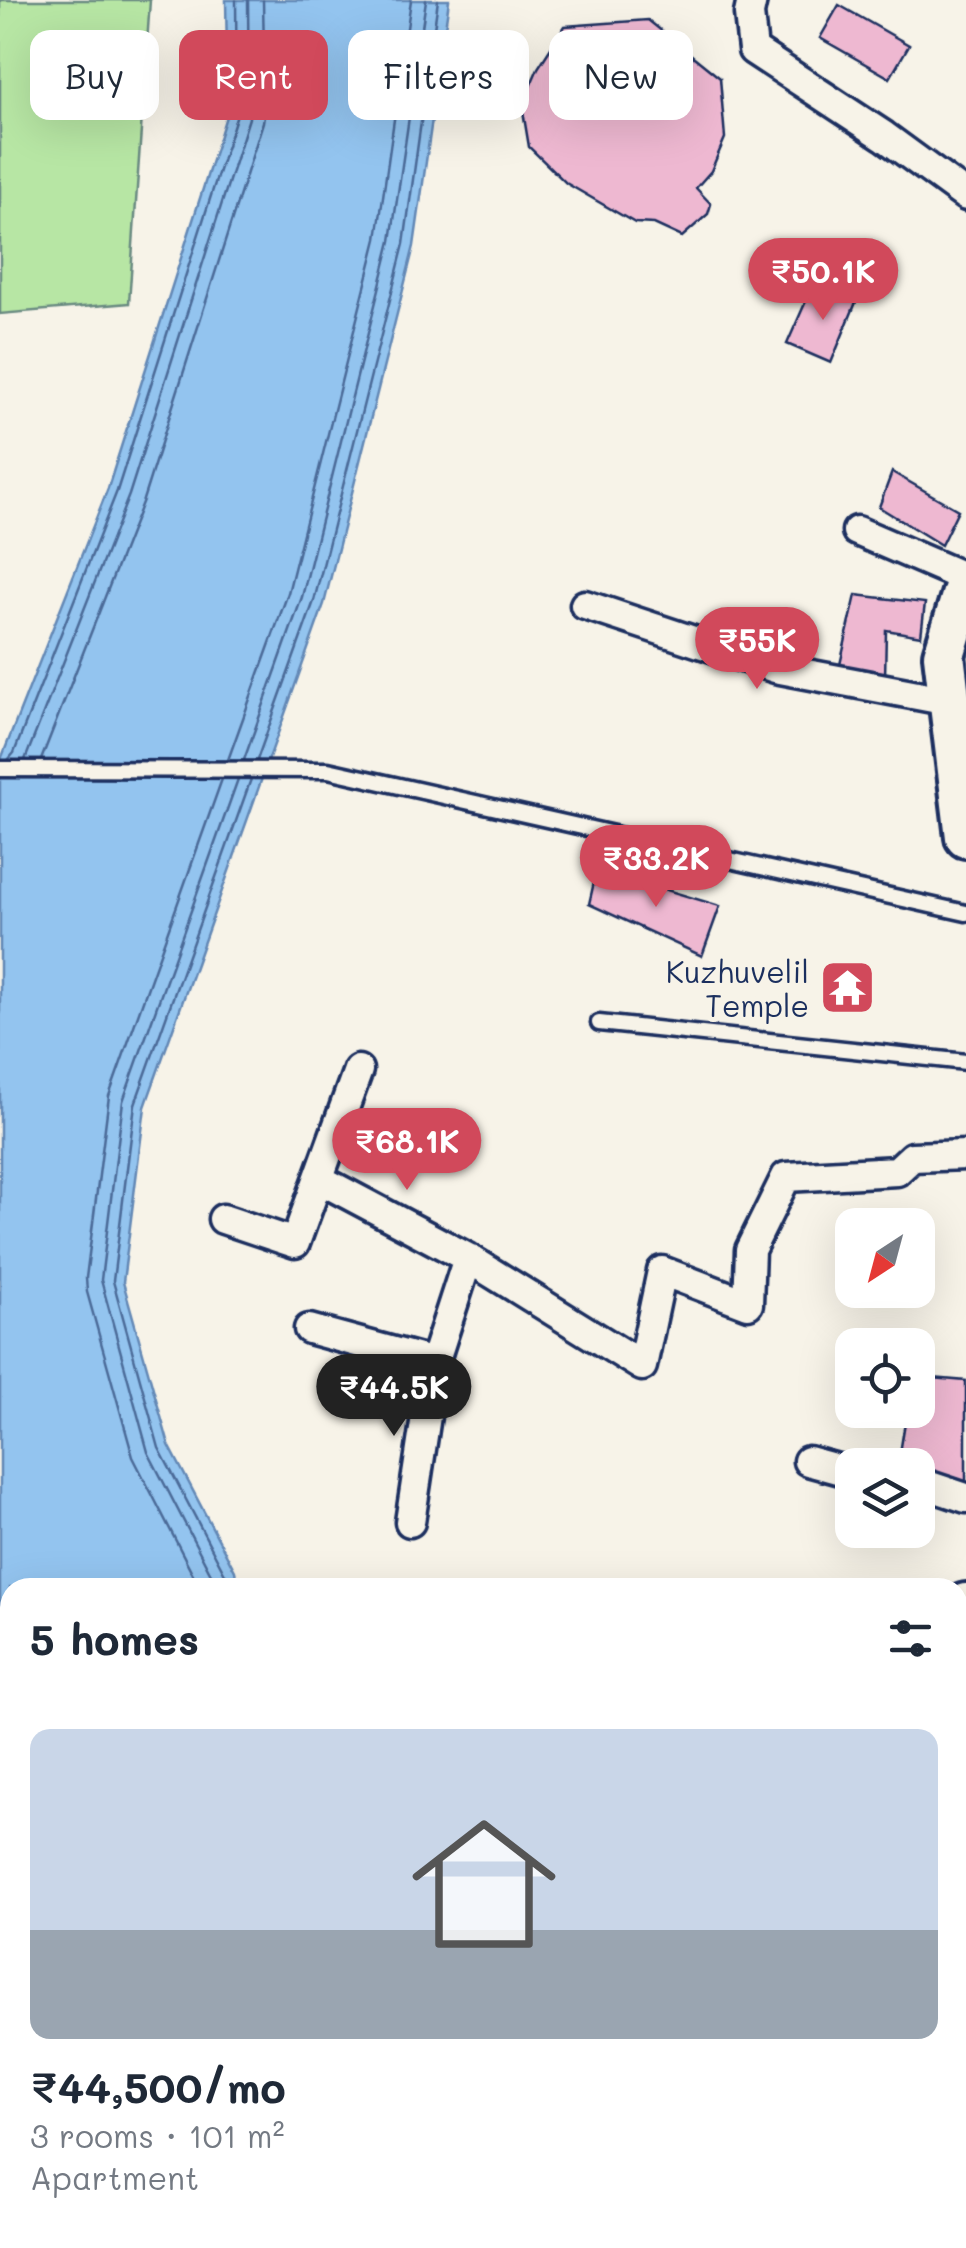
<!DOCTYPE html>
<meta charset="utf-8">
<style>
body{margin:0;font-family:Mali,sans-serif;background:#f6f6f7;color:#1f2937;height:100vh;display:flex;flex-direction:column;font-size:38px;white-space:nowrap}
*{box-sizing:border-box;margin:0}
p{font-size:32px;color:#747a83}
.icon{flex:none;width:55px;height:55px;fill:none;stroke:currentColor;stroke-width:2;stroke-linecap:round;stroke-linejoin:round}
.map{position:relative;flex:1;overflow:hidden}
.panel{position:absolute;left:0px;top:1578px;width:968px;height:672px;display:flex;flex-direction:column;background:#fff;border-radius:30px 30px 0 0;box-shadow:0 10px 40px #0002}
.panel>*{flex:none}
.top-card{position:absolute;left:30px;top:30px;width:908px;height:90px;display:flex;gap:20px}
.needle{width:65px;rotate:216deg}
.tools{position:absolute;left:835px;top:1208px;display:grid;gap:20px}
.tools a{display:grid;place-items:center;width:100px;height:100px;border-radius:20px;background:#fff;box-shadow:0 10px 40px #0002;font-size:50px}
.price{position:absolute;translate:-50% -85px;padding:0 22px;border-radius:35px;background:#d1495b;color:#fff;font-size:32px;line-height:65px;filter:drop-shadow(0 2px 5px #0008)}
.price::after{content:'';position:absolute;left:50%;top:60px;width:30px;height:22px;margin-left:-15px;background:inherit;clip-path:polygon(0 0,100% 0,50% 100%)}
.price.active{background:#222;color:#fff}
ul{padding:0;list-style:none}
li{display:grid;align-content:center;gap:20px;height:530px;padding:0 30px}
li span{display:grid;place-items:center;height:310px;border-radius:20px;color:#555}
li>.icon{margin-inline-start:auto}
span .icon{width:180px;height:180px;fill:#fffc;stroke-width:1}
li b{font-size:42px}
h2{display:flex;justify-content:space-between;align-items:center;height:120px;padding:0 30px;font-size:42px}
.tag{padding:0 35px;border-radius:20px;background:#fff;box-shadow:0 10px 40px #0002;font-size:35px;line-height:90px}
.tag.active{background:#d1495b;color:#fff}
.map>svg:first-child{display:block}
</style>
<div class="map">
<svg width="966" height="2248" viewBox="0 0 966 2248">
<rect width="100%" height="100%" fill="#f7f3e8"/>
<filter id="ink" filterUnits="userSpaceOnUse"><feTurbulence type="fractalNoise" baseFrequency=".01" numOctaves="2"/><feDisplacementMap in="SourceGraphic" scale="20" xChannelSelector="R" yChannelSelector="G"/><feConvolveMatrix kernelMatrix="1 2 1 2 8 2 1 2 1" color-interpolation-filters="sRGB"/></filter>
<g filter="url(#ink)">
<!-- green -->
<path fill="#b7e6a4" stroke="#698a81" stroke-width="2.5" d="M0,0H150L129,303L0,314Z"/>
<!-- water -->
<path fill="#93c4ef" stroke="#6388b5" stroke-width="2.5" d="M226,0H449L414,246L324,604L145,1107L123,1282L169,1445L235,1571L238,1587L10,1588V1707L0,1672V762L108,488L228,110Z
M194,2240H358L357,2248H197Z"/>
<g fill="none" stroke-linecap="round" stroke-linejoin="round">
<!-- shore -->
<path stroke="#4b6b98" stroke-width="2.5" d="M8,760L14,753L117,491L237,114L236,0
M25,760L129,495L249,118L248,0
M41,760L143,500L263,122L265,109L263,0
M228,760L288,593L377,239L411,0
M244,760L302,597L391,241L426,0
M257,760L314,601L404,244L438,0
M200,1588L133,1457L87,1292L86,1278L109,1096L222,779
M215,1588L213,1578L148,1452L101,1280L123,1101L238,779
M228,1588L225,1574L159,1448L113,1281L135,1104L251,779"/>
</g>
<!-- building -->
<path fill="#eeb8d1" stroke="#1b2f5e" stroke-width="2.5" d="M839,5L909,45L890,78L820,38Z
M648,20L720,78L725,138L711,171L696,188L711,204L708,214L682,237L654,224L635,223L566,183L529,147L522,105L538,68L565,26Z
M861,290L831,363L787,344L810,292Z
M892,472L958,510L941,545L879,507Z
M856,595L925,603L921,636L886,630L885,678L839,669Z
M597,869L720,906L702,956L589,904Z
M920,1377L966,1381V1484L918,1472V1465H903V1461L899,1459L907,1410H918V1384Z"/>
<g fill="none" stroke-linecap="round" stroke-linejoin="round">
<defs>
<path id="lane" d="M0,769L328,770L966,913
M599,1023L966,1062"/>
<path id="street" d="M752,0L749,14L753,50L884,136L966,196
M857,531L966,578
M585,605L775,668L949,701L960,708
M319,1179L468,1258
M223,1219L295,1243L358,1070
M309,1329L434,1363L468,1258L642,1366L662,1271L748,1304L750,1250L786,1177L897,1171L912,1157L966,1155
M808,1461L852,1473
M918,1482L966,1498
M410,1522L434,1363
M798,2240L823,2248"/>
<path id="secondary" d="M966,583L944,655L966,837
M958,1607L966,1604
M569,2248L572,2240"/>
</defs>
<!-- lane casing -->
<use href="#lane" stroke="#1b2f5e" stroke-width="21"/>
<!-- street casing -->
<use href="#street" stroke="#1b2f5e" stroke-width="35"/>
<!-- secondary casing -->
<use href="#secondary" stroke="#1b2f5e" stroke-width="48"/>
<!-- lane -->
<use href="#lane" stroke="#f7f3e8" stroke-width="14"/>
<!-- street -->
<use href="#street" stroke="#f7f3e8" stroke-width="28"/>
<!-- secondary -->
<use href="#secondary" stroke="#f7f3e8" stroke-width="40"/>
</g>
</g>
<!-- icons -->
<defs>
<symbol id="temple-square" viewBox="-11 -11 22 22"><rect x="-9" y="-9" width="18" height="18" rx="4" fill="#d1495b" stroke="#f7f3e8"/><path d="M0-6L5-2H3V0L6.5 2.5H4V6H1.5V3h-3V6H-4V2.5H-6.5L-3 0V-2H-5Z" fill="#fff"/></symbol>
</defs>
<g fill-rule="evenodd">
<use href="#temple-square" x="816" y="956" width="63" height="63"/>
</g>
<g text-anchor="middle" dominant-baseline="central" stroke-width="10" stroke-linejoin="round" paint-order="stroke">
<!-- poi labels -->
<g font-size="30" fill="#1b2f5e" stroke="#f7f3e8" text-anchor="end">
<text x="809" y="971">Kuzhuvelil<tspan x="809" dy="34">Temple</tspan></text>
</g>
</g>
</svg>
<div class="tools">
<a><svg class="needle" viewBox="-14 -14 28 28"><path d="M0-13l5 13h-10z" fill="#e53935"/><path d="M0 13l5-13h-10z" fill="#747a83"/></svg></a>
<a><svg class="icon" aria-label="locate" viewBox="0 0 24 24"><circle cx="12" cy="12" r="6"/><path d="M12 2v4M12 18v4M2 12h4M18 12h4"/></svg></a>
<a><svg class="icon" aria-label="layers" viewBox="0 0 24 24"><path d="M12 4l9 5-9 5-9-5zM3 14l9 5 9-5"/></svg></a>
</div>
<b class="price" style="left:823px;top:323px">₹50.1K</b>
<b class="price" style="left:757px;top:692px">₹55K</b>
<b class="price" style="left:656px;top:910px">₹33.2K</b>
<b class="price" style="left:407px;top:1193px">₹68.1K</b>
<b class="price active" style="left:394px;top:1439px">₹44.5K</b>
<div class="top-card">
<a class="tag">Buy</a>
<a class="tag active">Rent</a>
<a class="tag">Filters</a>
<a class="tag">New</a>
</div>
<section class="panel">
<h2>5 homes<svg class="icon" aria-label="filters" viewBox="0 0 24 24"><path d="M4 7h16M4 17h16"/><circle cx="9" cy="7" r="2"/><circle cx="15" cy="17" r="2"/></svg></h2>
<ul>
<li><span style="background:linear-gradient(#c9d6e8 65%,#9aa5b1 0)"><svg class="icon" aria-label="home" viewBox="0 0 24 24"><path d="M3 11l9-7 9 7M6 9v11h12V9"/></svg></span><div><b>₹44,500/mo</b><p>3 rooms · 101 m²</p><p>Apartment</p></div></li>
</ul>
</section>
</div>
